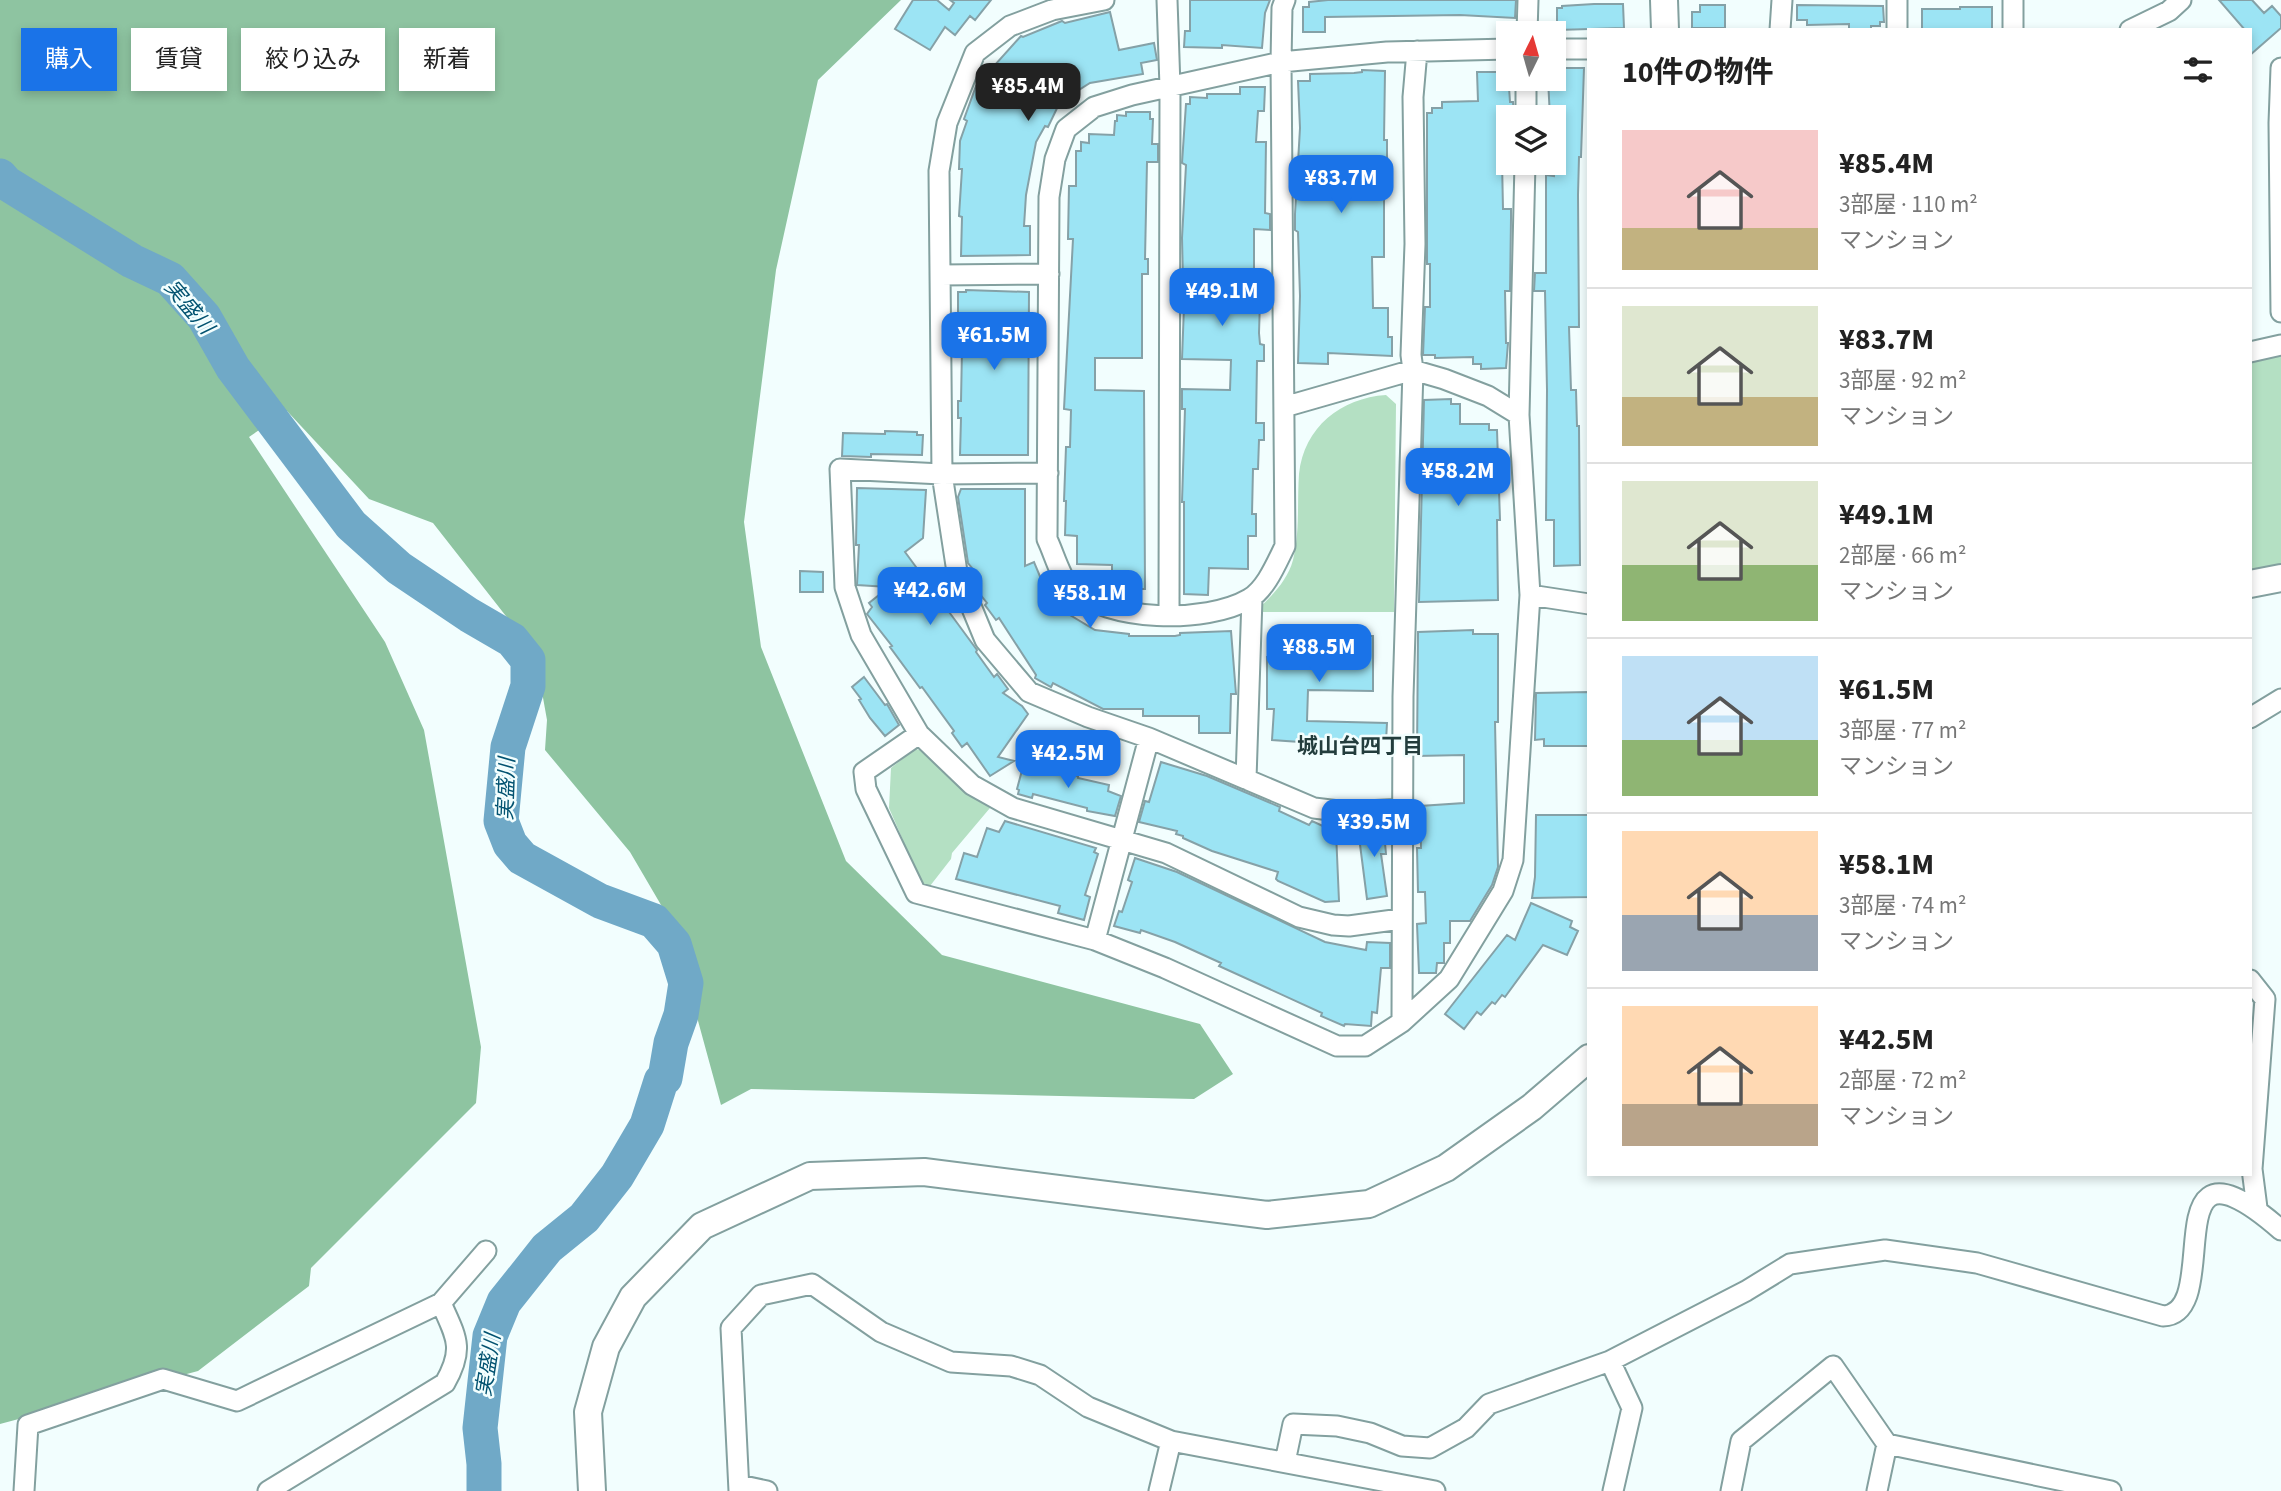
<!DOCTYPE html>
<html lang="ja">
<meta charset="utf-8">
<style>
body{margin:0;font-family:"Source Sans 3","Noto Sans JP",sans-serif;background:#f2f2f2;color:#222;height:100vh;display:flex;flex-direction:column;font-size:26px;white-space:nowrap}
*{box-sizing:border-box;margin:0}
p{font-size:23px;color:#767676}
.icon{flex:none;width:38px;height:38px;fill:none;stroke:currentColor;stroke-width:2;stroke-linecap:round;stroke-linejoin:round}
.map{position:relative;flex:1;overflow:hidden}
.side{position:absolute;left:1587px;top:28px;width:665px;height:1148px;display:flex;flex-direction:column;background:#fff;border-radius:0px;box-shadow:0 4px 10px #0003}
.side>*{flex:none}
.banner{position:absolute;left:21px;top:28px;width:665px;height:63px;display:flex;gap:14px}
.needle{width:46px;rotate:5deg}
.fabs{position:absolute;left:1496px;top:21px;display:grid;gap:14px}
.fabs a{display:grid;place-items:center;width:70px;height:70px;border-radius:0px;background:#fff;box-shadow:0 4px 10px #0003;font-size:35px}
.price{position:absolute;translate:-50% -60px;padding:0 16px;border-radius:14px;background:#1a73e8;color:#fff;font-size:23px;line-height:46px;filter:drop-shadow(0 2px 4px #0008)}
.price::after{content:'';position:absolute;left:50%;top:42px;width:21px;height:16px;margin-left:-10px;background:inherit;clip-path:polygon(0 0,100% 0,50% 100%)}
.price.active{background:#222;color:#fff}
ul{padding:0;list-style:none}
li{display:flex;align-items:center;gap:21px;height:175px;padding:0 35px}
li+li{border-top:2px solid #e0e0e0}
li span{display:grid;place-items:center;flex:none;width:196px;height:140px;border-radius:0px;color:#555}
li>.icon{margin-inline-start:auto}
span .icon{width:84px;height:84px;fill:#fffc;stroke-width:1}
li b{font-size:30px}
h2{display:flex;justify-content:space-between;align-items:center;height:84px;padding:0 35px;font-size:30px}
.tag{padding:0 24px;border-radius:0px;background:#fff;box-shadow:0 4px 10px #0003;font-size:24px;line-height:63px}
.tag.active{background:#1a73e8;color:#fff}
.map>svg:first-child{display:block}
</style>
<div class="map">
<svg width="2281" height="1491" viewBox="0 0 2281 1491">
<rect width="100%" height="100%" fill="#f2fefe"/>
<!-- green -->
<path fill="#b4e0c3" d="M2281,356V566L2250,571V363Z
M1386,395L1396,404L1394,612H1259V608C1273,595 1288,579 1293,560C1300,532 1297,503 1299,474C1304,427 1341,398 1386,395Z
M915,749L931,752L957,784L990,808L952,853L951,859L930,886L922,884L889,808L891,768Z"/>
<!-- forest -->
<path fill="#8ec4a1" d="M0,0H901L818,80L776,270L744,522L761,647L846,861L942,955L1200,1024L1233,1074L1194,1099L751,1089L721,1105L671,922L630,852L545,750L547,720L535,653L433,523L369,499L287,411L249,437L385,642L424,730L481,1047L476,1103L311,1268L309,1286L198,1371L0,1424Z"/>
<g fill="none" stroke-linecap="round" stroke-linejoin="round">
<!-- river -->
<path stroke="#70a9c7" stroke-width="35" d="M0,176L6,183L132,261L170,279L204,317L233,368L351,525L399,568L469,615L512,640L528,660V686L508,747L501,821L510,844L522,858L600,901L654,921L674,944L686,983L681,1015L671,1043L665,1078L661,1081L647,1125L617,1176L584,1218L547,1248L504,1302L490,1336L480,1428L484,1464V1491"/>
</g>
<!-- building -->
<path fill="#9ce4f4" stroke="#85a1a7" stroke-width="2" d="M913,0H937L949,10L954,3L950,0H991L975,20L970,16L955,35L945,27L930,50L895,29Z
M1190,0H1270L1265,13L1262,48L1222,45V48L1184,47L1185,31H1190Z
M1328,0H1516L1515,18L1460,15L1325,17V32H1303V7H1309V2Z
M2219,0H2252L2264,13L2272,6L2281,16V28L2250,55V30H2245Z
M1594,4H1623L1624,28L1557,30V8H1562V6Z
M1700,5H1725V28H1692V12H1700Z
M1797,5L1883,6L1884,22H1880V26H1871V30H1849V24L1807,25V20H1797Z
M1960,7H1992V29L1922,30V9H1960Z
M1110,12L1119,50L1154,43L1157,60L1141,63L1143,74L1090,83L1060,102L1048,127L1045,126L1036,142L1026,195L1024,226H1030V255L961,256L962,217L959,216L962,169H959L960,141L967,121L964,119L976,86L1021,36L1023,37L1062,21L1065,23Z
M1554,68H1584L1581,157H1579L1578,195L1579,327H1569L1571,390H1576L1577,426H1579L1580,565L1554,566V520H1546L1547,390L1545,291H1534L1535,273H1546V175L1554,176V117H1550L1548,79H1554Z
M1362,70L1385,71L1384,140H1387V158H1384V257H1372L1373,308H1388V337H1392V356L1328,353V364L1298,363L1300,296L1298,232L1295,230V214L1300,128L1298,81H1310V74L1354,73L1362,72Z
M1477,72H1508L1510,102H1513L1514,117H1508V161H1502L1503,209H1511V218L1510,291H1505L1506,343H1508L1506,368L1481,369V364H1473V357L1435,358V355H1423L1425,307H1430V264H1427V113H1432V108H1442V102L1478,101Z
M1240,87H1265L1264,111H1258L1256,142H1266L1265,213L1270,214V230L1254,229V270H1261L1259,333L1260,344L1264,345V361H1257L1256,423H1264V440H1259L1258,469H1253L1252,514H1256V536H1248V569L1209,568L1208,595L1184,594V502H1182L1185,409H1182V389L1230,390L1231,360L1182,359L1185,280H1183L1182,238L1186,165L1182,163L1186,104H1190V97L1207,98V94H1240Z
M1126,112H1150V119H1153L1152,144H1158V162H1147L1145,259H1148V274H1142V358H1095V390L1144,391L1145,589H1135V594H1112V565L1077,564V536L1065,535L1066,501H1064L1066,447H1070L1071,410L1064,409L1073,239H1068L1069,186H1076V151H1081V142L1089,143V134L1114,135L1115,121H1117V115L1126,116Z
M966,290L1029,292L1028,455H960L961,418H958V401H961L962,349L958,348V292H966Z
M1451,399V404H1460V424H1489V430H1497L1500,520H1497L1498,600L1419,602L1424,400Z
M885,431L917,432V435H923L922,455L871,454V457L842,456L843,433L885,434Z
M857,488L926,490L923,538L905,552L977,650L976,652L994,677L997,674L1008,689L1003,693L1022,706L1028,714L998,757L1014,761L990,776L967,743L962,747L952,733L954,731L922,687L920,688L890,647L892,646L867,614L872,607L869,603L889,587L857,585L859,545H856Z
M961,489H1025V566L1034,562L1044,586L1055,600L1057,598L1070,615L1095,630L1129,634V636H1175L1180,635V633L1231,631L1236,694H1231L1230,733H1199V716H1143V709H1103L1053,683L1051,687L1035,678L1036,675L999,618L996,620L985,605L987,603L979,593L969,570L972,568L968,563L958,497Z
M800,571L823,572V592H800Z
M1473,630V634H1498V722H1495L1498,867L1492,885L1470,921H1450V943H1444V963H1437L1436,973H1419L1417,924L1426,923L1425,892H1418L1417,848H1421L1420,806L1464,803V755L1417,756L1418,632Z
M1271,631L1368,632V636H1373V691L1308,690L1307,721L1387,723L1386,741H1357V746L1272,740L1274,709H1267V657H1271Z
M864,677L885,705L887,704L899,725L885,736L870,718L859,700L861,699L852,687Z
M1589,692V746H1544V739L1535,740L1536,693Z
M1161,762L1207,776L1280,807L1279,811L1309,825L1312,821L1336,832L1339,901L1325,902L1278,881L1276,879L1278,872L1212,851L1183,838V836L1176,834L1177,831L1139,822L1145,801L1149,802Z
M1024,763L1078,776V778L1109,785L1108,791L1121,796L1115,816L1087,811V808L1033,794L1032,798L1018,794L1019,790L1017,789Z
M1536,815H1589V897L1532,898L1535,877Z
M1005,821L1096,848L1094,852L1098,854L1085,895L1090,897L1084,920L1058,913L1060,906L956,879L964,853L977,857L987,828L999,832Z
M1388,824L1390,843H1385L1386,854H1381L1387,896L1367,899L1358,829Z
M1135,858L1177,872L1325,942L1366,950L1367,942L1390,943V968H1381L1377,1013L1372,1012L1371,1026L1345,1024L1344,1026L1321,1016L1322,1013L1219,966L1221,963L1175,942L1141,930L1140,933L1114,926L1119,911L1122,912L1132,882L1128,880Z
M1531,903L1572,921L1570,927L1578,931L1567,955L1543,945L1505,997L1502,995L1495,1004L1492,1002L1481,1015L1477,1012L1464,1029L1445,1014L1507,935L1515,940Z"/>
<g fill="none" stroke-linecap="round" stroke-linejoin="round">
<defs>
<path id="street" d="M1104,0L1052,10L1010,26L975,53L947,123L939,171L942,474L957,572L985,640L1029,692L1088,717L1149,738L1314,808L1347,812L1404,809
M1167,0L1170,87L1169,615
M1285,0L1282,8L1281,62L1285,546C1276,564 1266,589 1249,599C1206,624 1107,622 1070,587C1061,579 1053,551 1047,539L1049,197L1055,159L1066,129L1094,107L1132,95L1281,62L1387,52L1508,49
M1780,30L1782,0
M1897,30V0
M2013,30V0
M2130,30L2169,11L2181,0
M1527,33L1528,0
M1554,49H1589
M2281,68L2279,123L2281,312
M1526,117V79
M940,275L1049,274
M2250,352L2281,345
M1284,407L1413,370L1444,379L1488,396L1519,415
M1048,473L942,474L840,469L845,587L861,635L919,734L864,772L866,789L916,893L1095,940L1165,968L1337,1046H1365L1402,1022L1449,979L1503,891L1513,860L1530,595L1519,415L1525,163
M1530,595L1589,604
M2250,718L2281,699
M919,734L972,785L1013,808L1166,853L1299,917L1333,925L1349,926L1401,919
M1246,779L1252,598
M1095,940L1149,738
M2250,980L2265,999L2252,1169L2257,1208
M1402,1022L1403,697L1413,370L1411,355L1415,244L1413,97L1417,51
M1610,1361L1632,1408L1613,1491
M1285,1462L1293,1424L1337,1426L1370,1433L1402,1446L1430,1448L1466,1428L1489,1404L1610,1361L1746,1291L1790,1264L1885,1250L1977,1263L2163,1316C2227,1314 2148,1114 2281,1230
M739,1485L767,1491
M24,1491L28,1425L163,1379L237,1401L441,1303L486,1251
M268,1491L445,1383C465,1348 456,1337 441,1303
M739,1491L731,1328L761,1295L812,1284L881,1332L951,1362L1011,1366L1040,1375L1088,1407L1171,1441L1435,1491
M1159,1491L1171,1441
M1731,1491L1741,1441L1833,1366L1887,1444L2111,1491
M1877,1491L1887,1444"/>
<path id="secondary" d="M1664,0L1665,30
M2250,584L2281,578
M592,1491L588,1412L606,1347L633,1297L702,1226L810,1176L924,1172L1267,1215L1369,1204L1446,1168L1532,1107L1589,1058"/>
</defs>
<!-- street casing -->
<use href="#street" stroke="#83a09f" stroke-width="23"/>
<!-- secondary casing -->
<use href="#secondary" stroke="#83a09f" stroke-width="30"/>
<!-- street -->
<use href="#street" stroke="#fff" stroke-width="19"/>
<!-- secondary -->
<use href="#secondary" stroke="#fff" stroke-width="26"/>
</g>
<g text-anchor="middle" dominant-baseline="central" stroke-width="5" stroke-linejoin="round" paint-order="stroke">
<!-- water labels -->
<g font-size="21" font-style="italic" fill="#025270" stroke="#f2fefe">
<text transform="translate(189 307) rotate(50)">実盛川</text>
<text transform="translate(506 789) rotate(-88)">実盛川</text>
<text transform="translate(488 1365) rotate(-81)">実盛川</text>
</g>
<!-- neighbourhood labels -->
<g font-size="21" font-weight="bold" fill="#233d3d" stroke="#f2fefe">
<text x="1360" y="746">城山台四丁目</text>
</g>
</g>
</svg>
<div class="fabs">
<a><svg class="needle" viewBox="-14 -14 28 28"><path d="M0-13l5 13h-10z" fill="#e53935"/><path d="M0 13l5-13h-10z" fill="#767676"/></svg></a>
<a><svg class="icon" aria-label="layers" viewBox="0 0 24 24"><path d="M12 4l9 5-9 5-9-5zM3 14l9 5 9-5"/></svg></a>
</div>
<b class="price active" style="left:1028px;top:123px">¥85.4M</b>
<b class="price" style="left:1341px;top:215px">¥83.7M</b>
<b class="price" style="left:1222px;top:328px">¥49.1M</b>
<b class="price" style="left:994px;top:372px">¥61.5M</b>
<b class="price" style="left:1458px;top:508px">¥58.2M</b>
<b class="price" style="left:930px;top:627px">¥42.6M</b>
<b class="price" style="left:1090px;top:630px">¥58.1M</b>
<b class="price" style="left:1319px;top:684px">¥88.5M</b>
<b class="price" style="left:1068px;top:790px">¥42.5M</b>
<b class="price" style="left:1374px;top:859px">¥39.5M</b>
<div class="banner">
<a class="tag active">購入</a>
<a class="tag">賃貸</a>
<a class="tag">絞り込み</a>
<a class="tag">新着</a>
</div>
<section class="side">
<h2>10件の物件<svg class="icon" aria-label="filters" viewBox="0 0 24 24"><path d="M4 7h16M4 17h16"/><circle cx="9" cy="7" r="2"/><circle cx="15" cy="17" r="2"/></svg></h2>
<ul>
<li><span style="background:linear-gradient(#f6c9c9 70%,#c2b280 0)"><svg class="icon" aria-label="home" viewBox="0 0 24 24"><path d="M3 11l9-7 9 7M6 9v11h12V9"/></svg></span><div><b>¥85.4M</b><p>3部屋 · 110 m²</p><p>マンション</p></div></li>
<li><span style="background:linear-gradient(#dfe7d0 65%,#c2b280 0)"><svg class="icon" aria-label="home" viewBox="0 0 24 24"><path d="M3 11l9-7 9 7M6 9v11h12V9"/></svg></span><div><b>¥83.7M</b><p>3部屋 · 92 m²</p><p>マンション</p></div></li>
<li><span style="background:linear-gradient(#dfe7d0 60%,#8fb573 0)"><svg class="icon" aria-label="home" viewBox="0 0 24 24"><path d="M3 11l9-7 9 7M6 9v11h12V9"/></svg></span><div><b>¥49.1M</b><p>2部屋 · 66 m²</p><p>マンション</p></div></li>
<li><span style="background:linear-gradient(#bfe0f5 60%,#8fb573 0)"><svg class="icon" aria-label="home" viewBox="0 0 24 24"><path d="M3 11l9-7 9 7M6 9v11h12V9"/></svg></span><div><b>¥61.5M</b><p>3部屋 · 77 m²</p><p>マンション</p></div></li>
<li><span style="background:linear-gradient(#ffd9b3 60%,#9aa5b1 0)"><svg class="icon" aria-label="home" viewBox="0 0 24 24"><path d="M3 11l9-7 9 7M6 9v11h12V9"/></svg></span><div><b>¥58.1M</b><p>3部屋 · 74 m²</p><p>マンション</p></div></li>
<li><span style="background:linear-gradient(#ffd9b3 70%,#b9a48a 0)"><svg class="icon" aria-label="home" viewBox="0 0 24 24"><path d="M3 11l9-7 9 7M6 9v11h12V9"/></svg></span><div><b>¥42.5M</b><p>2部屋 · 72 m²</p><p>マンション</p></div></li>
</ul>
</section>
</div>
